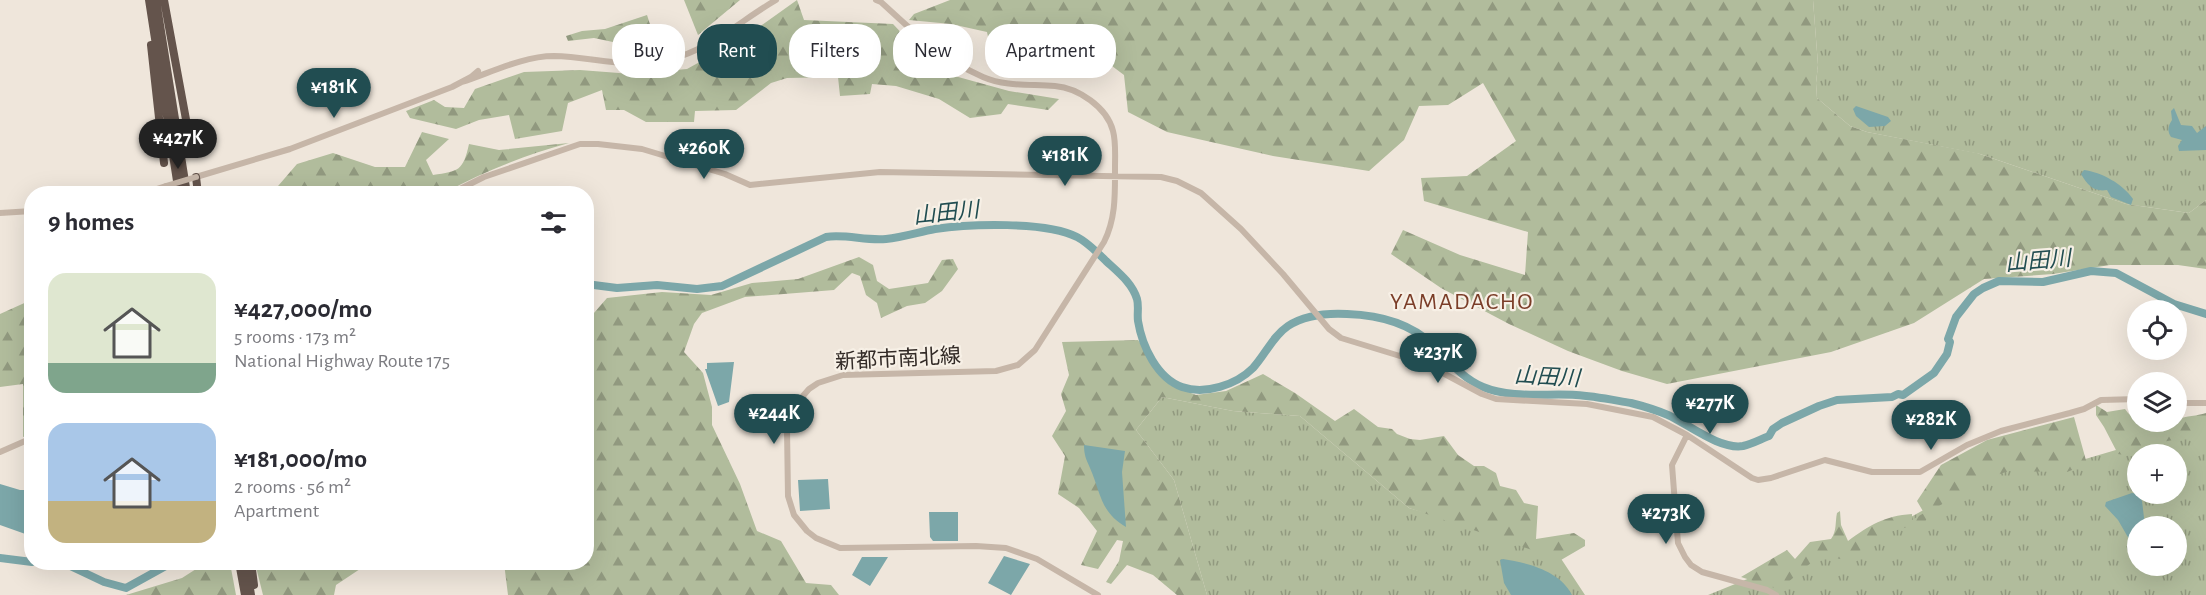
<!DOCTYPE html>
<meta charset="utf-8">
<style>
body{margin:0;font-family:"Alegreya Sans","Noto Sans JP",sans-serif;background:#f2f2f3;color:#2b2b33;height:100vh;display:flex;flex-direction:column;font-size:22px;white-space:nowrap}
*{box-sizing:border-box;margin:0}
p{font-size:20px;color:#7c7c81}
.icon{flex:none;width:33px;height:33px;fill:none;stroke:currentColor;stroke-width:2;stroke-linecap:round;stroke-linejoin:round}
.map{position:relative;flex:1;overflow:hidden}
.sheet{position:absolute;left:24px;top:186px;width:570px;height:384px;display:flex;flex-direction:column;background:#fff;border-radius:24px;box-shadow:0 6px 24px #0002}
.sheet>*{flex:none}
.banner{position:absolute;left:612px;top:24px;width:570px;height:54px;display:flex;gap:12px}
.fabs{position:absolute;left:2127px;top:300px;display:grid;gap:12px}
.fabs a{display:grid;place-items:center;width:60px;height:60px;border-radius:50%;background:#fff;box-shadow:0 6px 24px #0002;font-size:30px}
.price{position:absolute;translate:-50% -51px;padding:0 14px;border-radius:21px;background:#214d51;color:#fff;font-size:20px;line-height:39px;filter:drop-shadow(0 2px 3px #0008)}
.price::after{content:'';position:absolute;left:50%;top:36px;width:18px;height:14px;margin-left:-9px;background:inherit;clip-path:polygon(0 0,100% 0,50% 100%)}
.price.current{background:#222;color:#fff}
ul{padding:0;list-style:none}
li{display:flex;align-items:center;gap:18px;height:150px;padding:0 24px}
li span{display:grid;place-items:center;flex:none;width:168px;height:120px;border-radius:18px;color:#555}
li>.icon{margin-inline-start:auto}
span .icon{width:72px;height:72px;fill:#fffc;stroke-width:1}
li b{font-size:26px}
h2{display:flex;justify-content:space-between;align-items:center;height:72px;padding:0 24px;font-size:26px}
.pill{padding:0 21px;border-radius:24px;background:#fff;box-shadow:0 6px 24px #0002;font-size:21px;line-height:54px}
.pill.current{background:#214d51;color:#fff}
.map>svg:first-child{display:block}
</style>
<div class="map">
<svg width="2206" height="595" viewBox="0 0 2206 595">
<defs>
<pattern id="grass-tufts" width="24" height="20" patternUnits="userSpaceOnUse" patternTransform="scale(1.5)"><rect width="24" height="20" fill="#b1bc9c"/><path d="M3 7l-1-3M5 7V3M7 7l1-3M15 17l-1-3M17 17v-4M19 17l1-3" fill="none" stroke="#91997f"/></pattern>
<pattern id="forest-firs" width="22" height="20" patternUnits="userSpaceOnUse" patternTransform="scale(1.5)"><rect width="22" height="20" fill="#b1bc9c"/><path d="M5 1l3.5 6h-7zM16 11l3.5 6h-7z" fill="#91997f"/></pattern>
</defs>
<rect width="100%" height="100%" fill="#efe6db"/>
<!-- grass -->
<path fill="url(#grass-tufts)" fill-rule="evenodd" d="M1813,0H2206V200L2189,213L2126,204L1980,154L1867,132L1850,126L1817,98L1816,83L1818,65Z
M1162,397L1233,411L1300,416L1409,508L1556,551L1585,595H1207L1174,480L1136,430Z
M2206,427V595H1708L1821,549L1847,552L2011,462L2082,460L2187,429ZM2138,454H2176V494H2138ZM2138,526H2176V566H2138Z"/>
<!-- forest -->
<path fill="url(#forest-firs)" d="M684,0H740L698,35Z
M797,0L804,20L893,24L923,56L951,75L1009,91L1059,99L1048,110L1008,104L1001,114L970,118L939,99L896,86L872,84L870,94L840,96L838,77L787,78L771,83L736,110L695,111L694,122H646L624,110H606L602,90L568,103L562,131L515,139L509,115L479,120L456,129L410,118L406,111L434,100L445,107L464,108L475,89L524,72L580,70L632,74L687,69L745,37Z
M950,0H1813L1818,65L1816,83L1817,98L1850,126L1867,132L1977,153L2126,204L2189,213L2206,200V269L2178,265H2110L2053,274L1984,279L1914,323L1831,352L1667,384L1622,371L1568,351L1509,324L1441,288L1391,254L1403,230L1460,255L1525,275L1528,232L1424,201L1421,178L1467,176L1516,141L1483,83L1448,105L1419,106L1404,140L1369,171L1273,156L1167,132L1128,112L1124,75L1104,60L1072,70L1042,47L1026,58L1013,43L991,51L987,32L951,24L909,20L914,14Z
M647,15L658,49L627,45L594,38L568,41L566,36L582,31L605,29Z
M422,132L449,139L426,160L433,175C459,171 463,171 469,144L499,150L569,143C525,155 485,171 444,193L424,186L415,194L272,193L297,164L333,153L375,167H405Z
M859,257L873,265L877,281L889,289L928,283L942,260L953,259L958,269L942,291L925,303L907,306L881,318L877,303L866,295L860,276L852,273L834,290L745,297L702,313L694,324L684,352L703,373L712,407V425L740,484L757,531L781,541L806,583L831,585L839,595H508L504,563L586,562L587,321L607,298L662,292L711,295L752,283L798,279Z
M31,300V434L23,437V384L0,387V314Z
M1138,340L1170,385L1196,395L1226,391L1263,374L1295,393L1335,421L1354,409L1378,427L1392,429L1397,434L1410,439L1420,440L1444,436L1458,455L1474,466H1484L1496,473L1500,486L1516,490L1524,503L1538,506L1536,539L1574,533L1585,540V546L1561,560L1409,508L1300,416L1233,411L1162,397L1136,430L1174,480L1207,595H1177L1153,575L1127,565L1111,584L1106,582L1119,561L1123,541L1117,540L1098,569L1081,565L1097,531L1079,508L1058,494L1065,456L1052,436L1066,411L1061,394L1069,375L1062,342Z
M2096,405L2107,412L2125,409C2137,427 2160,427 2178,419C2186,416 2197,416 2206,413V434L2162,442L2158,444L2150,454H2138L2137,457L2118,454L2104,427L2096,415Z
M2074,417L2087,464L2067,472L2009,471L1981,480L1931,511L1925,522L1890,532L1845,560L1822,555C1806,565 1794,579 1778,589L1741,577L1787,550L1795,559L1810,542L1831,539C1837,531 1835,522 1837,513L1840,511L1841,525L1848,541C1870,525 1884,516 1912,514V520L1924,513L1917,501L1941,465L1987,440Z
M207,562L230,563L236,595H126L182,578Z
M255,563V562L369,563L336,585L334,595H263Z"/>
<!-- water -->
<path fill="#7ca7a9" d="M1856,106L1888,117L1891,121L1885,126L1869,127L1856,116L1853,109Z
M2174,108L2181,125L2192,126L2197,133L2206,126V150L2179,151L2178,146L2182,140L2171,137C2167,131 2168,126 2172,120L2171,111Z
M2084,170C2101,172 2123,184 2133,199L2131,205L2111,197L2107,190C2094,192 2088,186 2081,174Z
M734,362L729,402L718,406L705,369H707V363Z
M1084,445L1125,451L1122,472L1126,527C1100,512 1101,493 1090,468C1086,459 1084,455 1084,445Z
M828,479L830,509L800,511L798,480Z
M0,484L20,490H30L31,536L0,525Z
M2132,493L2138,494L2142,501L2145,526H2138L2137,546L2129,539L2118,520L2105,506L2106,502Z
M929,512H958V541H933L930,537Z
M1004,556L1030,564L1011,595L988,583Z
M862,557H888L870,586L852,575Z
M1503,559C1528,563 1560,571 1572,595H1511L1504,583L1500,560Z"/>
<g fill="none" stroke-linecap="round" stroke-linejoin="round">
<!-- river -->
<path stroke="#7ca7a9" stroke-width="8" d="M586,284L617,288L657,285L697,289L722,286L826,237C846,234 866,241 886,239C903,237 919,232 935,229C968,224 1047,221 1077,237C1087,242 1098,253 1106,261C1119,273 1132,283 1137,299C1139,306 1137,314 1138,321C1142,346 1157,378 1182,387C1205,395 1236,385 1253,368C1265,355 1273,336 1288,326C1305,315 1328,313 1347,314C1378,315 1410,323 1433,345C1449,361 1462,378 1483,387C1512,399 1546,393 1576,395C1594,396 1613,400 1631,403C1643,406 1656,410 1668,415C1688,424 1720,450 1743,446C1752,444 1761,439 1769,436L1773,429L1782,423L1819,406L1837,400L1892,397L1898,394L1903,395L1934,373L1947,354L1950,342L1948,339L1956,317L1974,294L1983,288L1999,281L2043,282L2091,271L2116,273L2174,304L2206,314
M0,558L32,562
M39,562L66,564L104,582L126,588L173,562"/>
<!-- tertiary -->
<path stroke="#c6b6a8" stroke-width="6" d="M876,0L881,2C916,34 938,57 983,77C1006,87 1031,84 1055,86C1078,88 1107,107 1113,131C1116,142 1115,155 1115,167C1115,194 1116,218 1104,242L1035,350L1018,365L996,371L843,375L818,383L809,389L796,404L787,429L788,496L794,515L807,531L816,538L840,548L976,546L1006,548L1037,559L1098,595
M462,82C490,73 523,56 554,56C593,57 629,69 668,60C710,50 740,21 776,0
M196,177L290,149L452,87L471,77L478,71
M141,194L166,186
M450,194L484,177L580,144H598L642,149L725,174L750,185L880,172L1161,177L1177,181L1201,193L1241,229L1283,274L1329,329L1341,338L1426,364L1482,394L1496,399L1587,404L1653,417L1687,435L1752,478L1758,480L1771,478L1825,460L1872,472H1920L1967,445L2001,431L2070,413L2084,409L2101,400L2138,399
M0,213L32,211
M2176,403H2206
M1687,435L1672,465L1678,543L1685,557L1691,565L1702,572L1767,590L1776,595
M0,452L32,438"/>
<!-- trunk -->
<path stroke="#64544c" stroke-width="8" d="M149,0L179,194
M156,0L187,194
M164,0L192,152
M151,45L164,163
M196,177L198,194
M239,562L245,595
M246,562L251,595
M251,562L254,585"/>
<!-- tertiary-bridge -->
<path stroke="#c6b6a8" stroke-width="6" d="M166,186L196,177"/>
</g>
<g text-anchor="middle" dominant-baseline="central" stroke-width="4.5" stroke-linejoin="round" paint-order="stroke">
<!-- street labels -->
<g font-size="21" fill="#332b27" stroke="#f7f0e6">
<text transform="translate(898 359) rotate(-3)">新都市南北線</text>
</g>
<!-- water labels -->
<g font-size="22" font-style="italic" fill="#214d51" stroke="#f7f0e6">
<text transform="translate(946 213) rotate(-6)">山田川</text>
<text transform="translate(2038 261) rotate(-5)">山田川</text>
<text transform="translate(1547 377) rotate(3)">山田川</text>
</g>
<!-- quarter labels -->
<g font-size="24" letter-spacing="1.5" fill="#7b3d28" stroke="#f7f0e6">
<text x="1462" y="302">YAMADACHO</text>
</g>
</g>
</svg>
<div class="fabs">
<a><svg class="icon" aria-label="locate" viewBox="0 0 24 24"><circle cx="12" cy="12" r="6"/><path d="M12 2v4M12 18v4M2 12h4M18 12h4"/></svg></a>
<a><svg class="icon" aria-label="layers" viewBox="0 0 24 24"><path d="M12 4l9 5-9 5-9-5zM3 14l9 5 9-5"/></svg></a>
<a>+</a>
<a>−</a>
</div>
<b class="price" style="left:334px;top:119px">¥181K</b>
<b class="price current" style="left:178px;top:170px">¥427K</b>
<b class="price" style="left:704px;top:180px">¥260K</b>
<b class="price" style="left:1065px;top:187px">¥181K</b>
<b class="price" style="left:1438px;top:384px">¥237K</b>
<b class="price" style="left:1710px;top:435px">¥277K</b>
<b class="price" style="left:774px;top:445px">¥244K</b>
<b class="price" style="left:1931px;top:451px">¥282K</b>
<b class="price" style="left:1666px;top:545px">¥273K</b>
<div class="banner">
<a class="pill">Buy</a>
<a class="pill current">Rent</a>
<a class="pill">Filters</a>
<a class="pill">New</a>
<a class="pill">Apartment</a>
</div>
<section class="sheet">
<h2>9 homes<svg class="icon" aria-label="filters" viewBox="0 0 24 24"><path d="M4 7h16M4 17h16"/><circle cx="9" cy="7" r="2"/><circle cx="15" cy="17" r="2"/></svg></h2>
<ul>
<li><span style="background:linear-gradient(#dfe7d0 75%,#7fa58c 0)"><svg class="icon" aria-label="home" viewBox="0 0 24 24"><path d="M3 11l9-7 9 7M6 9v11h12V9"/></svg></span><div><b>¥427,000/mo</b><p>5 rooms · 173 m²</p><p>National Highway Route 175</p></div></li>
<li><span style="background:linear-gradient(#a9c7e8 65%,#c2b280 0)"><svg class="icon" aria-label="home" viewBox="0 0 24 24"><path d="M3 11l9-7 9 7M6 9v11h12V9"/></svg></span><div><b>¥181,000/mo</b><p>2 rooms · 56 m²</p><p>Apartment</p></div></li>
</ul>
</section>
</div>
